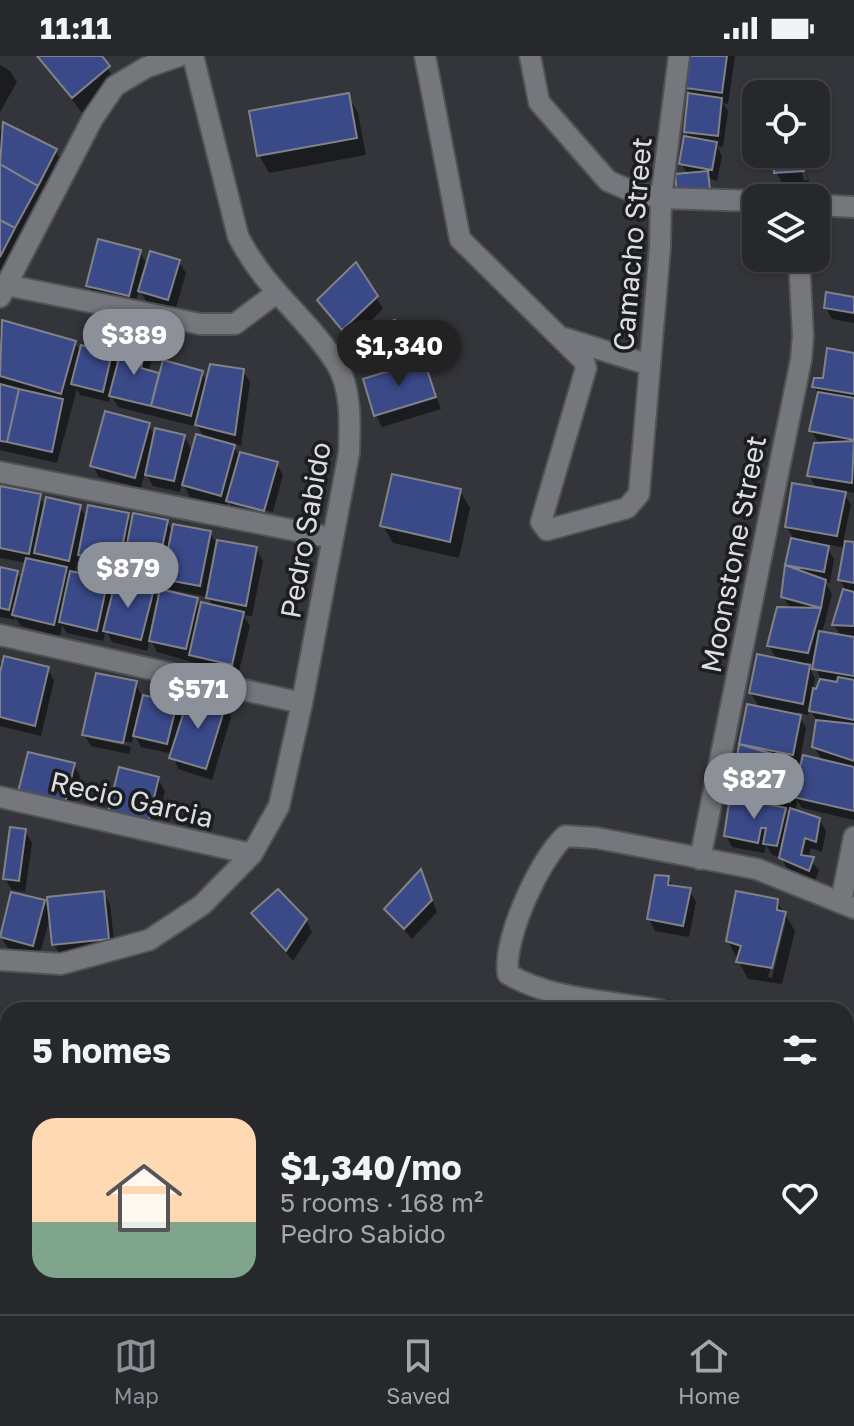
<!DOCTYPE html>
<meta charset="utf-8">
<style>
body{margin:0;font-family:"Golos Text",sans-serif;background:#333438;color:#f1f3f6;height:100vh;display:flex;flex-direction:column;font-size:30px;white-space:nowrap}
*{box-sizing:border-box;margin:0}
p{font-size:26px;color:#a4a6a9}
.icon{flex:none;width:44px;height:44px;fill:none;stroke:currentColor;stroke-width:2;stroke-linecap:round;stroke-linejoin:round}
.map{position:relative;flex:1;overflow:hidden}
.panel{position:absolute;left:0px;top:946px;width:854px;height:312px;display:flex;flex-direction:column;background:#27282c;border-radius:24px 24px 0 0;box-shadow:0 2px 6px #0004,0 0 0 2px #434448}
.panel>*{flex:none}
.controls{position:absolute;left:742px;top:24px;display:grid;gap:16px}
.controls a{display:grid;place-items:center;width:88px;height:88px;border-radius:16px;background:#27282c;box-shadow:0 2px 6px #0004,0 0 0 2px #434448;font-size:40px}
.price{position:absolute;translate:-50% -68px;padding:0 18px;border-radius:28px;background:#8c9099;color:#fff;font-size:26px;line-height:52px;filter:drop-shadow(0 2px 4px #0008)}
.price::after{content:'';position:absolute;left:50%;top:48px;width:24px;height:18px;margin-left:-12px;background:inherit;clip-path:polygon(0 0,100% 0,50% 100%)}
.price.current{background:#222;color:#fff}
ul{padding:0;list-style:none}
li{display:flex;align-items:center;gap:24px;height:200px;padding:0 32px}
li span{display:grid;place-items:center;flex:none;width:224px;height:160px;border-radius:24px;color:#555}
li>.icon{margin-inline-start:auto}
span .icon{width:96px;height:96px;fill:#fffc;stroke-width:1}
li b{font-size:34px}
h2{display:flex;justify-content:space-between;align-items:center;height:96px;padding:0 32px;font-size:34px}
.status{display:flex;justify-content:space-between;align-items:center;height:56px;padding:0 40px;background:#27282c;direction:ltr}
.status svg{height:22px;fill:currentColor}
.dock{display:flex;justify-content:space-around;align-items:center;height:112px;border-top:2px solid #434448;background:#27282c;font-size:22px;color:#a4a6a9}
.dock a{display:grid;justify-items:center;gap:4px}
.dock .current{color:#8c9099}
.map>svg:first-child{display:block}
</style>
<div class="status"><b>11:11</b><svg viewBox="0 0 49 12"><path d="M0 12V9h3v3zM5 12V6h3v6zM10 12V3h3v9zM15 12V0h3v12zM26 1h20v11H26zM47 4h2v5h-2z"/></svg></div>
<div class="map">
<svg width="854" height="1258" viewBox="0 0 854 1258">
<defs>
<pattern id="water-rules" width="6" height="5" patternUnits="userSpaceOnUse" patternTransform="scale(2)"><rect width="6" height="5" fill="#2e7e98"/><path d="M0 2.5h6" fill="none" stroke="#366676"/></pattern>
</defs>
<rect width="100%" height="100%" fill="#34353a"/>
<!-- water -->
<path fill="url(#water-rules)" stroke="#629bae" stroke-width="2" d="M669,1250H790L808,1258H687Z"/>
<!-- shadow -->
<path fill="#0007" fill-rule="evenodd" d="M38,0H99L118,28L83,58Z
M692,0H735L728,48L723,47L728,55L723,91L717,90L722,100L717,125L710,123L712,138L688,119L681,107L690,83L686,76L692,40L687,31Z
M0,9L10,15L17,26L0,56Z
M348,40L358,57L366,99L269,117L259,99Z
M4,68L55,94L62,106L45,140L40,138L47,149L0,229V76Z
M776,98H798L804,125L808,124L803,98L809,126L782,127L776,116Z
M139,195L148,210L179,206L186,217L175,255L147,246L139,234L135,251L95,241L88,230Z
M376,241L383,253L350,284L319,244Z
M854,243V267L832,263L826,252Z
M3,266L75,287L81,297L111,298L119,311L145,294L151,305L149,316L161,319L201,316L208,327L243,315L250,326L241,390L232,387L240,402L277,408L283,419L273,456L234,445V449L272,459L270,466L235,456L228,445L227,451L190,441L182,426L180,436L153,430L145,416L141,432L99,421L93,410L148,369L155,380H184L193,396L205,383L198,371L118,351L111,339L109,346L80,339L77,333L57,407L0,394V277Z
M401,278L414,305L396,311L397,314L423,306L441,353L382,371L376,359L384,318L376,305Z
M854,302V437L843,435L851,449L843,486L854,488V764L802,752L797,744L796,756L819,763L826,775L822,796L811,792L808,802L819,814L815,825L788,814L781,801L772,799L766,789L764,797L732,791L726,780L761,746L742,740L735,728L748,651L760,653L751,637L777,604L769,590L791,553L783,541L795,485L787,471L817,433L809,419L819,388L811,374L819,339L814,331ZM825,488L846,492L840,524L847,537L834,569L841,580L822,577L832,538L825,526L830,527L834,503ZM806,606L815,608L821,625L818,635L813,634L815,622ZM810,653L818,667L814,691L823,706L801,718L795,709H799L806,672L797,656L808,659ZM784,752L791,755L790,763Z
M0,432L39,440L46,451H80L87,463L127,459L133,469L167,466L173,477H210L218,490L256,493L263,505L252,560L243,559L250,570L238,619L157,596L150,583L147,595L112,586L106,574L103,585L67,577L62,569L60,580L21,570L15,561V564L0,561V513L17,516L22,526L27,507L0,502ZM79,497L86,510L124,517L126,510L131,519L166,526L171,534L208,541L213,551L201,552L196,544L159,545L153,534L115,538L107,525L74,518Z
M460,435L470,452L459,502L393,487L383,470Z
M0,606L3,612L48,613L54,625L41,680L0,670Z
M135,627L142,640L176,649L184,662L225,650L231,661L212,724L178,713L173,698L141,691L134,678L132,687L90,678V682L131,691L129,698L91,690L84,678Z
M74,709L80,720L69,766L25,755Z
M158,723L165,735L154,777L117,768Z
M25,775L32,787L25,836L12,834L5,823Z
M421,816L437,856L412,883L387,853Z
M668,822L674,832L689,834L696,846L689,881L655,875L649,863Z
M103,837L110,848L115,894L61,900L54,889Z
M777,845L795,875L782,928L748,923L728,885ZM783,862L786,865L772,922L768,921Z
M44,846L51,858L39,900L8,892L1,881Z
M253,858L306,864L312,876L293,905Z"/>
<!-- building -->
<path fill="#3a4988" stroke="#808287" stroke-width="2" d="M37,0H102L110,10L72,42Z
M690,0H727L722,37L685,32Z
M349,37L357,82L257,100L249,55Z
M688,37L722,42L718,80L684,76Z
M3,66L57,93L38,130L0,108Z
M684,80L717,86L712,114L679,108Z
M774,98H800L804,115L774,117Z
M0,108L38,130L15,172L0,164Z
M708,115L710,133L677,137L675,118Z
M0,164L15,172L0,201Z
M98,183L141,194L129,240L86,230Z
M150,195L180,204L168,244L138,235Z
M356,206L378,240L342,274L317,244Z
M826,236L854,241V257L824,252Z
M2,264L76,285L61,338L0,320Z
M395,264L409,293L374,306L358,275Z
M123,287L146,292L141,312L159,317L151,350L109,340Z
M81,289L112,297L103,336L71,328Z
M827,292L854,297V338L812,331L814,322H823Z
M163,304L203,315L191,360L151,350Z
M424,304L436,341L374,360L363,323Z
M210,308L244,313L235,379L195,369Z
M0,328L19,333L7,386L0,385Z
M19,333L63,343L52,396L7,386Z
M818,336L854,342V384L809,375Z
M105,355L150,367L135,422L90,410Z
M155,372L185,379L174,425L145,419Z
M196,378L235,389L221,440L182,429Z
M854,385L852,427L807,420L814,387Z
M240,396L278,406L264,455L226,445Z
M392,418L461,433L450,486L380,470Z
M792,427L846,436L837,480L785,471Z
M0,430L41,438L29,498L0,492Z
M46,441L81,449L69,505L34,497Z
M88,449L129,457L119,507L78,499Z
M133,457L168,464L157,515L123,508Z
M173,468L211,475L200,530L162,523Z
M791,482L829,490L824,516L785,509Z
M217,484L257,491L246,550L206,542Z
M845,485L854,486V527L838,524Z
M26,502L67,511L54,569L12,559Z
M785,509L826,524L821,552L781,541Z
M0,511L18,515L9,554L0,552Z
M70,515L108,523L97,575L59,566Z
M116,523L154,533L141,584L103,575Z
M160,533L198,542L186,593L149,585Z
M843,533L854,536V570L832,569Z
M201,546L244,556L232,609L189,599Z
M777,551L821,552L808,597L767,590Z
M819,575L854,581V620L812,613Z
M757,598L810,609L803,648L749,637Z
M4,600L49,611L35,670L0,661V616Z
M96,617L137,625L123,687L82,679Z
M838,621L854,624V664L809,655L813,632L816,633L820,623L837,626Z
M190,637L226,648L206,713L169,702Z
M143,639L177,647L167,688L133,680Z
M747,648L801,659L793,699L739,688Z
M816,664L854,668V705L812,691Z
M739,688L796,705L790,746L733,729Z
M28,696L75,707L63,755L16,744Z
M803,699L854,711V755L793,741Z
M119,711L159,721L148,767L108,756Z
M730,740L786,752L777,790L763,788L766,772H761L758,787L724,780Z
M790,752L820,762L816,786L805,782L801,799L814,801L809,815L779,802Z
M10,771L26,773L19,825L3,823Z
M421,813L432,844L404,873L384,853Z
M655,819L669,820L668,829L691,832L683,870L647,863Z
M278,833L307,863L286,895L251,857Z
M104,835L109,883L52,889L47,841Z
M736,835L778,843L777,854L786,856L772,912L736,906L741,890L726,885Z
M11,836L45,844L33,890L0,881Z"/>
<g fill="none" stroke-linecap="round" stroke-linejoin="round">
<defs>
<path id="minor" d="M425,0L460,183L584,305L586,312L541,466L547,474L627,452L639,438L660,191L661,142L679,0
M530,0L539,46L608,125L636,137L661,142L756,145
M816,149L854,151
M6,229L200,268H235L275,238
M0,241L93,62L115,30L147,11L179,0
M564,282L650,309
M0,416L333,482
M0,579L302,647
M0,741L252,798
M700,803L801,304L803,280L799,202
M841,846L854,781
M0,904L61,908L149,884L202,849L252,798L279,750L302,647L349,397C350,368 352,333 336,307C306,260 265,234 238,180L193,0
M660,954C611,945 551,944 508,918C503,883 539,804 565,780L597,782L757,813L854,852
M846,1007L854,1010"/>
<path id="secondary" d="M0,1025L8,1028
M801,1250L820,1258"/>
</defs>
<!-- minor casing -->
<use href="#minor" stroke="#525357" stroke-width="24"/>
<!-- secondary casing -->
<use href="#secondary" stroke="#525357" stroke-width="24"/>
<!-- minor -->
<use href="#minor" stroke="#75777c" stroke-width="20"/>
<!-- secondary -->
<use href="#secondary" stroke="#75777c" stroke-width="20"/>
</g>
<g text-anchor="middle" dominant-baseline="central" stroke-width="7" stroke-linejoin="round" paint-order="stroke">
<!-- street labels -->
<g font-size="28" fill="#dddee1" stroke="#1c1d1f">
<text transform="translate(632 188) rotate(-85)">Camacho Street</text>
<text transform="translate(305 474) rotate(-80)">Pedro Sabido</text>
<text transform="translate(733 498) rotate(-79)">Moonstone Street</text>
<text transform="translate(132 743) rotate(13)">Recio Garcia</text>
</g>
</g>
</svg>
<div class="controls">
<a><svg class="icon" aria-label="locate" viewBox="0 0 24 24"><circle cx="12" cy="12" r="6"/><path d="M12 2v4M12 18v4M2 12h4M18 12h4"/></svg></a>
<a><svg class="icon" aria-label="layers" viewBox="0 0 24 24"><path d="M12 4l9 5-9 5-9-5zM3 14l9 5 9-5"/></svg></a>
</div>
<b class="price" style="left:134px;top:321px">$389</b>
<b class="price current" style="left:399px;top:332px">$1,340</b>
<b class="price" style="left:128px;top:554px">$879</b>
<b class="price" style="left:198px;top:675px">$571</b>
<b class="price" style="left:754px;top:765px">$827</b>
<section class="panel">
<h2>5 homes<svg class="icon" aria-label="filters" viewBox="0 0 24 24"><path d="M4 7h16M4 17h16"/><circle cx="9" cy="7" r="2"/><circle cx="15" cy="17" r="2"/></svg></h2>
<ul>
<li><span style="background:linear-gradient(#ffd9b3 65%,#7fa58c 0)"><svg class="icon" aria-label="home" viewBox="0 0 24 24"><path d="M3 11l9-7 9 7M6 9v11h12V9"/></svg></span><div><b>$1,340/mo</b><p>5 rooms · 168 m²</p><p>Pedro Sabido</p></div><svg class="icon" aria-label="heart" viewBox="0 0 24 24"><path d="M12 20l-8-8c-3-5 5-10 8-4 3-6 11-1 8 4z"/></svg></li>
</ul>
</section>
</div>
<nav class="dock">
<a class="current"><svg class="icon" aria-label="map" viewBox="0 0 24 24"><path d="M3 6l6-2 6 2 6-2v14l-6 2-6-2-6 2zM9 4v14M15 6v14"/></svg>Map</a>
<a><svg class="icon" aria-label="saved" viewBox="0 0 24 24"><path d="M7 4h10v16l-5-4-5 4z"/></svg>Saved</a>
<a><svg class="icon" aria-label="home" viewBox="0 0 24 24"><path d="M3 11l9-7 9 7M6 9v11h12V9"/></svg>Home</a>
</nav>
